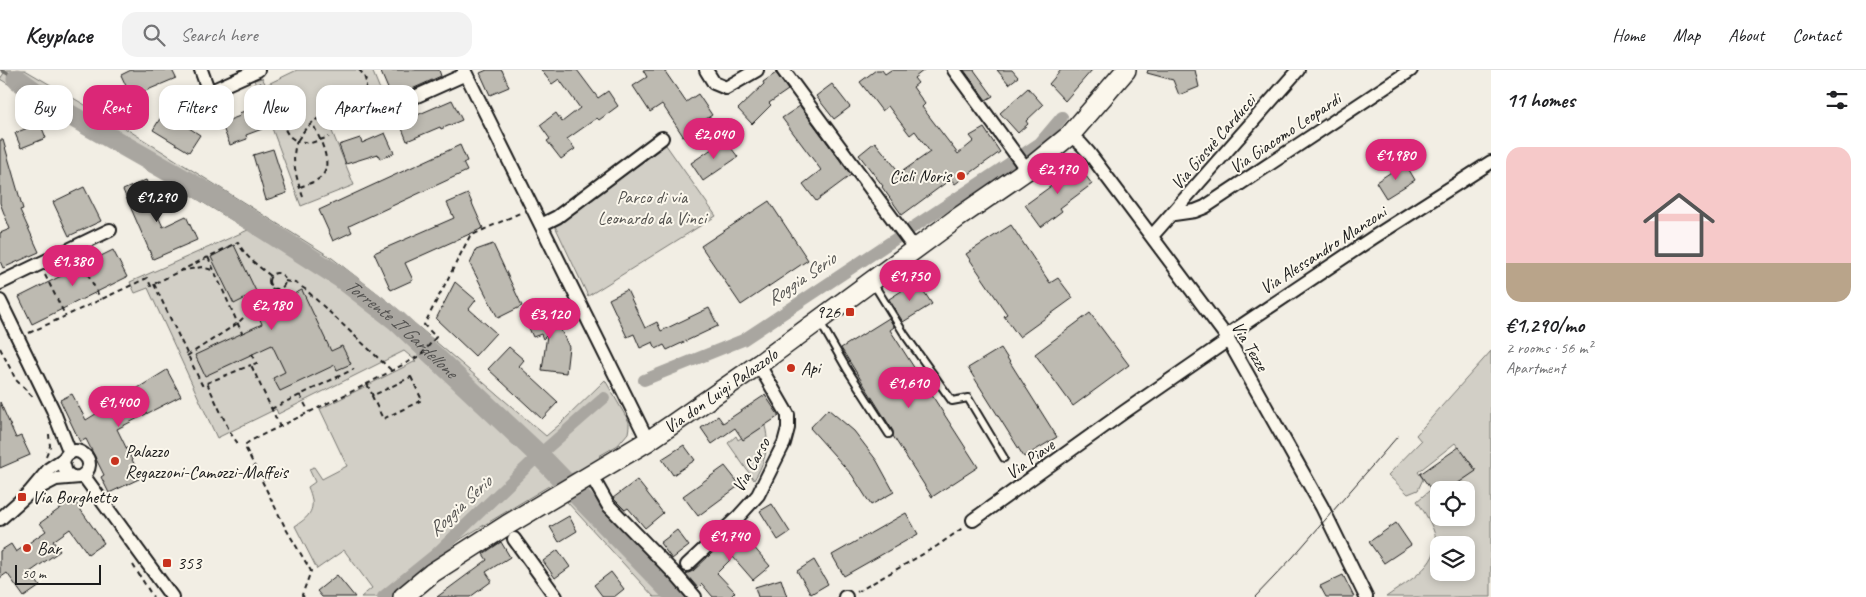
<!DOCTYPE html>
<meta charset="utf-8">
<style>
body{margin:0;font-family:Caveat,sans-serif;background:#f2f2f2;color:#202124;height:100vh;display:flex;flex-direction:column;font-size:19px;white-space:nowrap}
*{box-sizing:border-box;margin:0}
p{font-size:16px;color:#757577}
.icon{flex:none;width:28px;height:28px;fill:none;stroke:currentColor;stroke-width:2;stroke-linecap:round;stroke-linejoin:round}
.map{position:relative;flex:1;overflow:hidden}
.drawer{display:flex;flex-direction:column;background:#fff;width:375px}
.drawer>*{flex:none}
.hud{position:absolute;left:15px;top:15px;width:475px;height:45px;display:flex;gap:10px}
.tools{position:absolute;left:1430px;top:411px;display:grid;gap:10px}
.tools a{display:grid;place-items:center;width:45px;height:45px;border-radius:10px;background:#fff;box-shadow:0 2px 8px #0003;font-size:25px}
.scale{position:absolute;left:15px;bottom:12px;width:86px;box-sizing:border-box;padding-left:5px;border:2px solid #1c1c1c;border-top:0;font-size:14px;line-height:18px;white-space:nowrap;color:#1c1c1c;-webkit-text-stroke:4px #fbf7ec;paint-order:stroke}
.price{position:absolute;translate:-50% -42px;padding:0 11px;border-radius:18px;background:#db2777;color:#fff;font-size:16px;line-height:32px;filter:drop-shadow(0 1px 2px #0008)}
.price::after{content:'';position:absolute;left:50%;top:30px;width:15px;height:11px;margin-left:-8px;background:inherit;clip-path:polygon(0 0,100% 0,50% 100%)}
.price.current{background:#222;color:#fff}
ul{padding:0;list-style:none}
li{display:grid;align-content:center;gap:10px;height:265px;padding:0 15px}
li span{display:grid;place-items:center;height:155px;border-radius:15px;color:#555}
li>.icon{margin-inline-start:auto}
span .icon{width:90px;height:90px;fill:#fffc;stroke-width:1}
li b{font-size:21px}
h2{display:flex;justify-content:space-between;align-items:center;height:60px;padding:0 15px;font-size:21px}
.tag{padding:0 18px;border-radius:15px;background:#fff;box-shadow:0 2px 8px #0003;font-size:18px;line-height:45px}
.tag.current{background:#db2777;color:#fff}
header{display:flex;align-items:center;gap:30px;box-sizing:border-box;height:70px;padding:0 25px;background:#fff;border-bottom:1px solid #e0e0e0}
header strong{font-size:24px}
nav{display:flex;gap:28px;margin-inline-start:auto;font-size:18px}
.search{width:350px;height:45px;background:#f2f2f2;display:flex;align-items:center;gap:12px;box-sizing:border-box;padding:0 18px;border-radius:15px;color:#757577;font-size:19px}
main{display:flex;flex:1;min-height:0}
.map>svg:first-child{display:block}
</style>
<header>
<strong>Keyplace</strong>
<div class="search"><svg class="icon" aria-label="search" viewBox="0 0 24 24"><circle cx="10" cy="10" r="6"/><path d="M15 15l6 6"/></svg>Search here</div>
<nav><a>Home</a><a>Map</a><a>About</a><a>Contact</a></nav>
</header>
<main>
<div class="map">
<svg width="1491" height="527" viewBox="0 0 1491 527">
<rect width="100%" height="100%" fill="#f2eee4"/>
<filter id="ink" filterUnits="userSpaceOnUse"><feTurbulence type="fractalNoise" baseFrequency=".02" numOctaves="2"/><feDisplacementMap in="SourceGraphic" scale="10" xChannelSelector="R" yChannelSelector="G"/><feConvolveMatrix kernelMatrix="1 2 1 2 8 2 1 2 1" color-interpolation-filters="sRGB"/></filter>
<g filter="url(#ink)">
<!-- green -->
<path fill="#d2cfc6" stroke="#777671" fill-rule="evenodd" d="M6,0H25L128,60L332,188L394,236L546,366L559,355L605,310L629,352V357L628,363L618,375L599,386L601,388L577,402L567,405L461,469L388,527H361L372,518L344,480L317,499L295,456C313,445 316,436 308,417L315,412L309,399L314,397L322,409L347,396L320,339L416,291L404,281L278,344L276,339L217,368L148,218L135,223L130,212L248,160L0,9Z
M297,0H372L384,29L354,40L350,31L324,42L354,115L301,136L254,10L262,8L266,15Z
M666,75L716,146L588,226L555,156Z
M1491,281V527H1386C1408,511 1447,492 1433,459C1429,449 1423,440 1417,431L1429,421L1436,428L1439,426V448H1466V420H1448L1476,400L1455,373L1418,402L1423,409L1418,420L1408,424L1388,405L1421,371L1416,365ZM1439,475H1466V502H1439Z
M764,353C771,374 765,392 754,410L728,373L736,366L738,370Z
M588,418L694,527H654L567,432Z"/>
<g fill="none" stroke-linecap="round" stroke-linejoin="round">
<!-- stream -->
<path stroke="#716f6b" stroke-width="4" d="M2,0L17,9"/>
<!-- canal -->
<path stroke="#a9a6a0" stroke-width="12" d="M644,310L743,270L1040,73L1062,47
M383,527L435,485L539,385L604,328"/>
<!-- river -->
<path stroke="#a9a6a0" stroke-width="21" id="s1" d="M17,9L54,36L216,128L341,208L397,251L539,385L676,527"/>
</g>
<!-- building -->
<path fill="#bdbab1" stroke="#1c1c1c" d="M131,0H172L176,8L131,27L121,5Z
M380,0H439L441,6L392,28Z
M487,0H502L509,17L490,25L480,3Z
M541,0H577L598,28L608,21L618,36L599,50L597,48L567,69L575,79L561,89L547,71L550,69L540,55L556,43L562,52L580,38L559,9L552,14Z
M643,0H664L686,32L698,24L712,45L700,53L703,58L685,69L662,34L650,42L633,16L647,7Z
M876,0H882L885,4L891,0H924L914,8L918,13L913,17L925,34L922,37L958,84L974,71L970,66L984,58L1000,82L955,114L951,109L902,145L882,117L883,116L859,85L875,72L900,103L930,82L915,61L910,65L888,36L882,41L860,12Z
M964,0H974L993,26L986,30Z
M997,0H1012L1018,7L1009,14Z
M1061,0H1092L1065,31L1049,14Z
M1148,0H1195L1199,17L1179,25L1173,10L1147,3Z
M776,3L788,20L769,33L771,35L752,54L738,39L764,14L763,12Z
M832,14L850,37L834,49L816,26Z
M1028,18L1043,35L1026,51L1028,54L1018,63L1000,43Z
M452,30L462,50L441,59L440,57L407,71L401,56L409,52L408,49Z
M800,36L851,105L816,131L803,114L821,100L782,48Z
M254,38L262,59L246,65L247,69L230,75L221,53L240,46L239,43Z
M164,42L200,65L189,82L153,60Z
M40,53L46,68L21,78L15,63Z
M385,63L394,83L380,89L378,84L346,94L339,75L360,68L362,73Z
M0,70H3L23,139L20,140L39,182L3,198L0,191V163L10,159L0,133Z
M725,70L738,87L703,111L691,93Z
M460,75L467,91L463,93L467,101L349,156L352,162L333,171L319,140Z
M273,79L287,123L266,130L253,85Z
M1076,93L1092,114L1060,138L1062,141L1041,157L1025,135L1054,114L1052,111Z
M1405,93L1415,110L1386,128L1376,112Z
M146,110L156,132L152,133L163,157L186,146L197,170L153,189L123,120Z
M84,117L101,151L69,166L53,132Z
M468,124L483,158L405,193L413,210L391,220L374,183L454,148L447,133Z
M769,131L808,190L741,235L701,176Z
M1011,155L1050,213L1058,208L1073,228L1019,267L1004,246L1007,244L966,184Z
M493,174L522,236L498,248L470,194L476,180Z
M234,175L264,238L302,220L331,281L342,276L351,294L337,300L335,295L280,321L273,308L285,302L272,275L205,306L195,285L262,254L250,226L234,234L211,187Z
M113,180L127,207L32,254L19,227Z
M917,211L932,234L903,252L889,229Z
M455,212L476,230L469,239L496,263L475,286L436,249Z
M627,220L645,258L657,252L661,261L709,238L718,256L667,280L664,275L656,279L653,272L640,278L634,264L627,267L609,229Z
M550,237L569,277L566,303L542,300L547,265L543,269L541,264L533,267L525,249Z
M1090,243L1129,295L1073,336L1035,284Z
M889,248L894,257L890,260L978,397L932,427L893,366V361L841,278Z
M509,277L524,290L519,296L558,332L542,349L488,299Z
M1001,278L1057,367L1024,387L968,298Z
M167,300L181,326L117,359L141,408L109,423L101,407L104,405L86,369L80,372L60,330L72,324L86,350Z
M765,325L779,346L743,370L735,358L712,374L701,358L718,346L723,353Z
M0,332L16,368L21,366L30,385L0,398Z
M828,339L854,361L877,391L894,422L871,435L852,405L810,358Z
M684,375L695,390L673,405L662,389Z
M1459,377L1476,401L1448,420H1439V431L1420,404Z
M725,396L740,415L698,446L683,426Z
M637,410L663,443L645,458L628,438L625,440L613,428Z
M73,429L104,473L88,484L70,459L53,471L60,481L30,502L40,516L24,527L7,503L0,508V481L11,474L16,482L46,461L40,453Z
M772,434L790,462L778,470L760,441Z
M906,443L918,464L844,506L832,485Z
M569,446L577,461L559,472L550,457Z
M745,452L760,467L752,475L770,496L753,510L733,487L717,503L735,522L730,527H713L702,514L698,518L686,504L693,501Z
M1396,453L1411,475L1384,493L1369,472Z
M677,460L689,476L672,489L660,473Z
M501,472L510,487L486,502L492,511L470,527H437L487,490L483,484Z
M558,480L570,497L555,508L543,491Z
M814,490L828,514L811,524L797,501Z
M611,502L624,519L614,527H603L594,515Z
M337,505L355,527H322L317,521Z
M1343,505L1354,527H1326L1320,516Z
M781,509L787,527H758L755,517Z"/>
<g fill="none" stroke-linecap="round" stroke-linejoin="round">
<defs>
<path id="lane" d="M873,213L905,265L952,331L968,328L1004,388
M820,252L847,299L889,364"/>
<path id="street" d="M201,0L209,22L258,0
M464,0L648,371
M706,0L714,13L726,18L757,0
M783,0L915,179
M954,0L1027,100
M361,51L466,4
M1070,65L1081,74L1089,83L1226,266L1322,437L1366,527
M1174,144L1195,141L1205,137L1411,0
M541,155L557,147L662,68
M1152,166L1298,0
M0,213L110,160
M0,231L53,340L70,383
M1226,266L1374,167L1491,92
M83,405L172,527
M591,405L608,435L676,505L695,527
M29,423L56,409L80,407C105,393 71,366 63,392L66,403L72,407
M0,449L29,423L49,399L64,389
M973,450L1124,342L1228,270
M514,469L556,527
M687,495L739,446L758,425L784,373L788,358V345L759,295
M845,527H846"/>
<g id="secondary">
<path id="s2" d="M403,527L432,503L507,455L648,371L673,354L762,292L956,149L1027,100L1070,65L1126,0"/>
</g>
</defs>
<!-- lane casing -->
<use href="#lane" stroke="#1c1c1c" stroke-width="10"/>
<!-- street casing -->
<use href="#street" stroke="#1c1c1c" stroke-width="16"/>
<!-- secondary casing -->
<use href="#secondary" stroke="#1c1c1c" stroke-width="22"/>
<!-- path -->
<path stroke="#1c1c1c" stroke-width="2" stroke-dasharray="5 4" stroke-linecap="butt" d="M260,13C264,22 272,26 277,34C285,47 280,64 297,71L306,58L321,46
M356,40L352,32L363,25C368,16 367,7 359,0
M300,117C307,114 316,112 321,107C335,94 318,66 312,52
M303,127C297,110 290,89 297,71L311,73L329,67
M208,187L242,263
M80,188L101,230
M180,201L202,197L212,200
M269 211a8 8 0 1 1 16 0a8 8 0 1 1-16 0Z
M45,205L65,245
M285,211L295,213L305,219L391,300
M154,214L202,315L251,295
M29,263L147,208L151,216L154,214L238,172C245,187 258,196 271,206
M0,278L16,310L33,327
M252,284L257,293L251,295L280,357
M187,286L238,253L273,218
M411,307L422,330L383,349L372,326Z
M207,313L231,364L239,375
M367,314L373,326
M300,325L309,342
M271,339L354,299
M46,386L50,376L49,364
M133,495L153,527
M857,522L937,476L964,457
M304,527L302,525L311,501L286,459L246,379V374L250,371L367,314L421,285L436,267L424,255L470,166L522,142"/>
<!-- lane -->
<use href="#lane" stroke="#fbf7ec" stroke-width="6"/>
<!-- street -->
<use href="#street" stroke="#fbf7ec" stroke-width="12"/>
<!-- secondary -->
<use href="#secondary" stroke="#fbf7ec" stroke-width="19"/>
<!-- tram -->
<path stroke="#1c1c1c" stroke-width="1" d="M1255,527L1293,487L1398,366"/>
</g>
</g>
<!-- markers -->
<g fill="#c8321e" stroke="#fbf7ec" stroke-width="2">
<circle cx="961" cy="106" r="5"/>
<rect x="845" y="237" width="10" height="10" rx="2.5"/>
<circle cx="791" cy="298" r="5"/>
<circle cx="115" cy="391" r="5"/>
<rect x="17" y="422" width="10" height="10" rx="2.5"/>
<circle cx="27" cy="478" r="5"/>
<rect x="162" y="488" width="10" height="10" rx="2.5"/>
</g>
<g text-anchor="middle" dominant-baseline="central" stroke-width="4" stroke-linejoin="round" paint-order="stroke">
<!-- street labels -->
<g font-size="18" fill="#1c1c1c" stroke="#fbf7ec">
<text transform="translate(1285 63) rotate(-34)">Via Giacomo Leopardi</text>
<text transform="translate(1213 72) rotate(-49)">Via Giosuè Carducci</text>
<text transform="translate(1323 180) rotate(-33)">Via Alessandro Manzoni</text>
<text transform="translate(1250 276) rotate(59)">Via Tezze</text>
<text stroke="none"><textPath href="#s2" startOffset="379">Via don Luigi Palazzolo</textPath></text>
<text transform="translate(1030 389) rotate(-36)">Via Piave</text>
<text transform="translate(751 395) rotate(-61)">Via Carso</text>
</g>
<!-- poi labels -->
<g font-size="18" fill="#1c1c1c" stroke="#fbf7ec" text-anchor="start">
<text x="951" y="106" text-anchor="end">Cicli Noris</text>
<text x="840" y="242" text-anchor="end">926</text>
<text x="801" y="298">Api</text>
<text x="125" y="381">Palazzo<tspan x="125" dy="21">Regazzoni-Camozzi-Maffeis</tspan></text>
<text x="32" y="427">Via Borghetto</text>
<text x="37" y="478">Bar</text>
<text x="177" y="493">353</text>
</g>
<!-- park labels -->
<g font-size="18" fill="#53524f" stroke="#fbf7ec">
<text x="652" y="127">Parco di via<tspan x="652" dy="21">Leonardo da Vinci</tspan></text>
</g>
<!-- water labels -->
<g font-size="19" font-style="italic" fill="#545351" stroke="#fbf7ec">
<text transform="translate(801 209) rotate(-34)">Roggia Serio</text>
<text stroke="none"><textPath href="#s1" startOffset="459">Torrente Il Gardellone</textPath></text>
<text transform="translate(460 436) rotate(-43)">Roggia Serio</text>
</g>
</g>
</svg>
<div class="tools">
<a><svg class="icon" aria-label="locate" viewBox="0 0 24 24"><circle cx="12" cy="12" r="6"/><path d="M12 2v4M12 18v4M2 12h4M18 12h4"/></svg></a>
<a><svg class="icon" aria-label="layers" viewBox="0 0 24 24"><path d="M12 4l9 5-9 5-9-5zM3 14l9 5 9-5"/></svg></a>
</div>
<div class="scale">50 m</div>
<b class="price" style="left:714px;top:90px">€2,040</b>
<b class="price" style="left:1396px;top:111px">€1,980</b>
<b class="price" style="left:1058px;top:125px">€2,170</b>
<b class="price current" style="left:157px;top:153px">€1,290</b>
<b class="price" style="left:73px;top:217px">€1,380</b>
<b class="price" style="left:910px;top:232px">€1,750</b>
<b class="price" style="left:272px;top:261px">€2,180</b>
<b class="price" style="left:550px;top:270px">€3,120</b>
<b class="price" style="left:909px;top:339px">€1,610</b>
<b class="price" style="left:119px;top:358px">€1,400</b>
<b class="price" style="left:730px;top:492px">€1,740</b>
<div class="hud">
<a class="tag">Buy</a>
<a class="tag current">Rent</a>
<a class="tag">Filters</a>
<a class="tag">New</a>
<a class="tag">Apartment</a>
</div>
</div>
<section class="drawer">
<h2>11 homes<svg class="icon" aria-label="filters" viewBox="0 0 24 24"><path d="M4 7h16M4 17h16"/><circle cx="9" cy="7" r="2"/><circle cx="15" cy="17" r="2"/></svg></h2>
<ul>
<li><span style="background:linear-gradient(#f6c9c9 75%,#b9a48a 0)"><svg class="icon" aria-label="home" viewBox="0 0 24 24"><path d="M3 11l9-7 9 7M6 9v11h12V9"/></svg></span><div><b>€1,290/mo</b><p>2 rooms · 56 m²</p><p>Apartment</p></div></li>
</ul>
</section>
</main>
